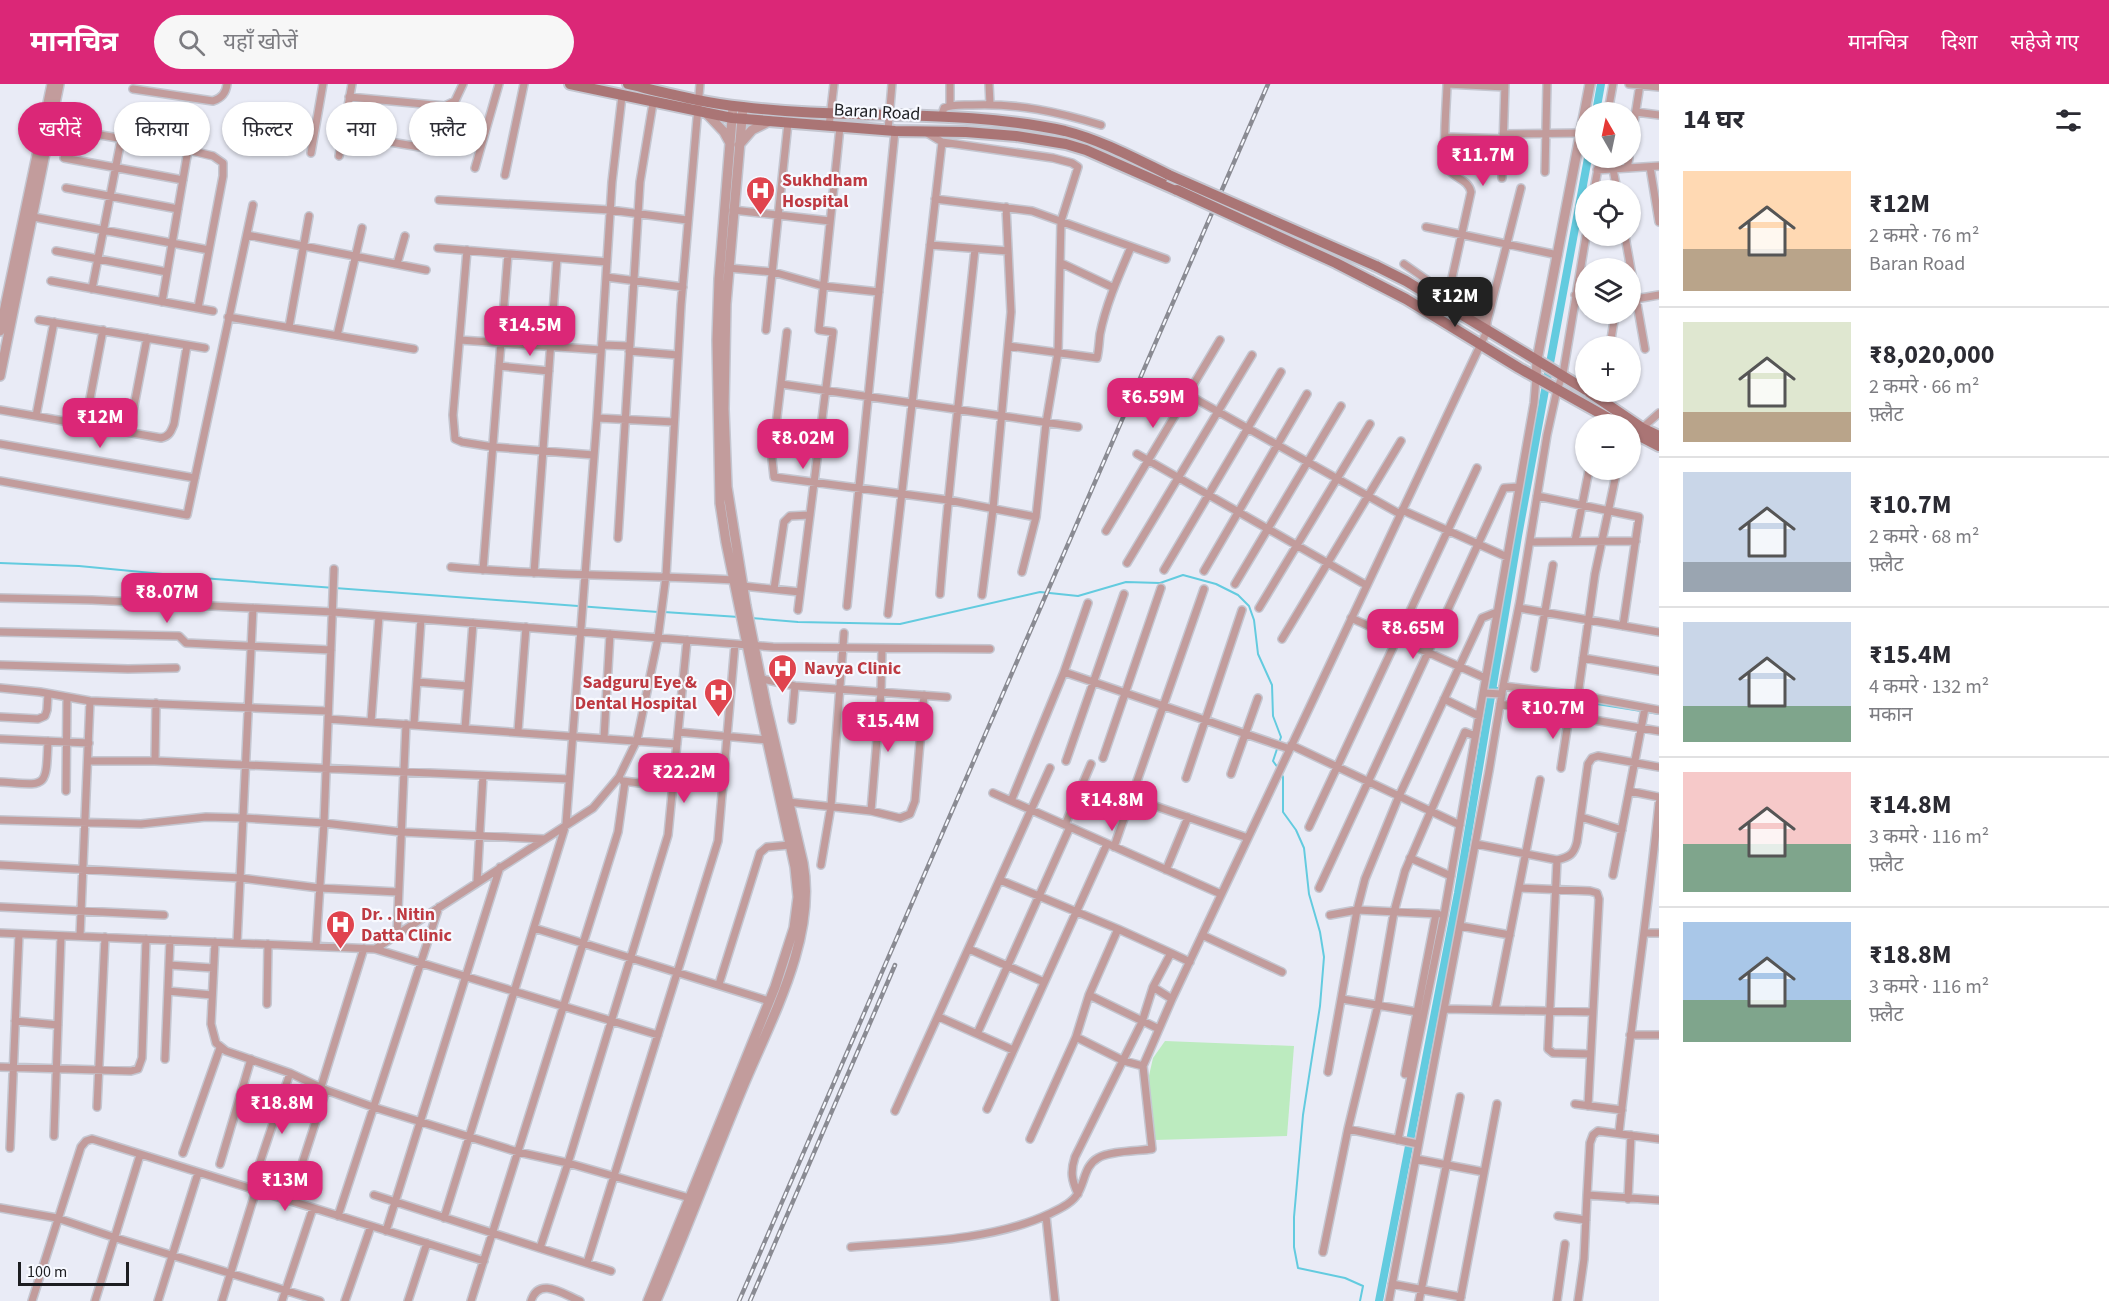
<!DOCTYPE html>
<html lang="hi">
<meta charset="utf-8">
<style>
body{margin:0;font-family:"Source Sans 3","Noto Sans Devanagari",sans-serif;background:#f7f7f7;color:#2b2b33;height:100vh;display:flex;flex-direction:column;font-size:22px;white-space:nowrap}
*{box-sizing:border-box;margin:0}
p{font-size:20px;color:#7c7c81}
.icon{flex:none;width:33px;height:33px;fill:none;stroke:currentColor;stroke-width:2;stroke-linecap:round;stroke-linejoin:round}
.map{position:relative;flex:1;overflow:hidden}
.side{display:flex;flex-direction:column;background:#fff;width:450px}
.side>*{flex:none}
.top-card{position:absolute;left:18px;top:18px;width:570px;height:54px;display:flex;gap:12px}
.needle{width:39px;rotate:351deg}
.controls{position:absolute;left:1575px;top:18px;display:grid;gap:12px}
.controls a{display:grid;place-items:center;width:66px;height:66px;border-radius:50%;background:#fff;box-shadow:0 2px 4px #0004;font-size:30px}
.scale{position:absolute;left:18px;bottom:15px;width:111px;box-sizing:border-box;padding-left:6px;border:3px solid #1c1d21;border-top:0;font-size:16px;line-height:21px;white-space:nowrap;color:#1c1d21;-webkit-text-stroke:4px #f7f9ff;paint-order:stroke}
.price{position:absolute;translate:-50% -51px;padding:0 14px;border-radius:12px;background:#db2777;color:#fff;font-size:20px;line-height:39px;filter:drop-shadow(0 2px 3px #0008)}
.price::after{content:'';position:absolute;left:50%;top:36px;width:18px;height:14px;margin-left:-9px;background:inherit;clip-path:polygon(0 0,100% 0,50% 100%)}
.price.active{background:#222;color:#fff}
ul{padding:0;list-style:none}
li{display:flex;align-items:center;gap:18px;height:150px;padding:0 24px}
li+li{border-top:2px solid #e1e1e2}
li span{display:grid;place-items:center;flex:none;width:168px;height:120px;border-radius:0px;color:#555}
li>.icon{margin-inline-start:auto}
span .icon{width:72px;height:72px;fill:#fffc;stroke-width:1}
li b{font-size:26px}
h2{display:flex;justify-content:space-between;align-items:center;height:72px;padding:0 24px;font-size:26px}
.pill{padding:0 21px;border-radius:27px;background:#fff;box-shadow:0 2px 4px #0004;font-size:21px;line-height:54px}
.pill.active{background:#db2777;color:#fff}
header{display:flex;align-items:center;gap:36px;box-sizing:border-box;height:84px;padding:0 30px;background:#db2777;color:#fff}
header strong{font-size:28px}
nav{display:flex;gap:33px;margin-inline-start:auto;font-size:21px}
.search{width:420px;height:54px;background:#f7f7f7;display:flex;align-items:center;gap:15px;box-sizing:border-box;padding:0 21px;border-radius:33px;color:#7c7c81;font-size:22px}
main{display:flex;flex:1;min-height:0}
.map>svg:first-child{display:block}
</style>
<header>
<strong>मानचित्र</strong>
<div class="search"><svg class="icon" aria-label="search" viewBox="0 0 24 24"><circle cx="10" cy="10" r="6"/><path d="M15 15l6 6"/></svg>यहाँ खोजें</div>
<nav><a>मानचित्र</a><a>दिशा</a><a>सहेजे गए</a></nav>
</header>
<main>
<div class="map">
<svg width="1659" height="1217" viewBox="0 0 1659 1217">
<rect width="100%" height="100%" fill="#e9ebf6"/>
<!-- green -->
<path fill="#bcebbf" d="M1165,957L1294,962L1287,1052L1155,1056L1148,996L1153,974Z"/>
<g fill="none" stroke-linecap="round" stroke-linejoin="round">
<!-- stream -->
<path stroke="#63cbdf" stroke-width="2" d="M0,479L79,482L215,495L658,528
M664,528L739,533
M751,534L798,538L900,540L1040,508L1078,512L1126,498L1160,499L1183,491L1216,500L1238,511L1249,522L1254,536L1258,570L1272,601L1273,632L1281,653L1273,677L1278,684
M1493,603L1502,605
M1514,607L1641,627
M1647,628L1659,630
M1281,689L1283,693V728L1296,746L1304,764L1309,810L1320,848L1324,873L1320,922L1303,1031L1294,1133V1163L1298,1184L1345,1194L1363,1202L1360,1217"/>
<!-- canal -->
<path stroke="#63cbdf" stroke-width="8" d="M1596,28L1601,0
M1379,1217L1458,809L1518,452L1588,74"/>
<defs>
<path id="minor" d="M950,0V22
M989,0L990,20
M1447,0C1447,16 1441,74 1448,85C1455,95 1468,95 1471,108L1448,212
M1447,0L1505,3
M1629,0L1659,3
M133,5L213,17C222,14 226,9 227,0
M349,13L445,22L455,17L463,0
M1608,28L1613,0
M1636,28L1659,31
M941,33L944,24C952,20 962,21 972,21C1017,19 1058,28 1101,41
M48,42L188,66L213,72L223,79V92L198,224
M829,42L834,0
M888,46L892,0
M927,49L942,58L1053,74L1072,79L1078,83L1061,137L1058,268L1046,339L1036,433L1022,488
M342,50L444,67
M1503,50L1581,49
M1446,53L1503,55
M1630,64L1640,0
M311,69L323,0
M339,72L352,0
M64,74L183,96
M1650,83L1659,138
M475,84L499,0
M1627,84L1629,74
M1613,85L1617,106
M1597,86L1659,82
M1545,88L1547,0
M505,91L524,0
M1502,94L1505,0
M66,104L178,125
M1594,106L1600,74
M935,115L1032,127L1166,175
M439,116L610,126L687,136
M733,126L830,137
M28,132L209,166
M1426,143L1558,171
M247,151L426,186
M1625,152L1645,265
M930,161L1008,167
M438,164L607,178
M467,166L453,331L455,355L462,358L493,363L594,371
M56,167L167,188
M1061,179L1114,204
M397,180L405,152
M1404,180L1487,238
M728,184L773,188L823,202L879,208
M606,193L683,203
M51,197L213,227
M92,205L121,56
M1575,211L1586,213
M1630,216L1659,211
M162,218L188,66
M228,233L414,265
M39,236L205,264
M289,243L309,132
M766,246L788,39
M787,248L772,375L774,393L948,416L1036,433
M337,252L362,144
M460,256L601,266
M602,261L629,262
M1008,262L1097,274C1099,265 1099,258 1100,250C1106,220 1119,191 1131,163
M1610,262L1615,230
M629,267L678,271
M499,282L549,287
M781,300L1078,343
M1169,300L1400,430
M0,326L161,354C170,352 171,347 174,340L187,261
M36,332L54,238
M597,334L674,338
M1601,340L1603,331
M85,341L103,246
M1642,344L1659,329
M129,348L147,254
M0,360L195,394
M1137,370L1366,501
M0,397L187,431L253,121
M1537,412L1639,433L1623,542
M1402,426L1507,473
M1106,447L1220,256
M618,454L640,98L653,19
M1575,457L1589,386
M1530,458L1636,457
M1127,479L1252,271
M451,483C545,492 639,491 734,496
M483,486L508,170
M1164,486L1281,288
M1204,487L1307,310
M534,489L557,174
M1235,500L1341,322
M743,502L800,508
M774,505L784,438L790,432L810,431
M940,510C949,394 963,280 975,165
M982,511L993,425L1011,228L1006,123
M0,514L92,516L333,528L773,563L990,565
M847,522L895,47
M1259,524L1370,340
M1519,524L1659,548
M798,526L833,248L819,246L840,43
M888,530L942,58
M1351,534L1485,594
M0,548L179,552L186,559L331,566
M1282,555L1401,357
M1583,574L1659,587
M0,581L128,585L176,584
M1535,584L1553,481
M1064,588L1290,665
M762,595L795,602L947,613
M417,598L468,602
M1503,602L1578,611L1659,626
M0,604L40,608L90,617L328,627
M1483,609L1502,610
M1578,611L1595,490L1617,386
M1444,615L1479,632
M1500,620L1659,647
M0,633L38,635L45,632L47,626L48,610
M328,635L677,660
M792,636L795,602
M371,638L379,532
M414,640L421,535
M465,644L473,539
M518,647L526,543
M678,648L767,656
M604,654L610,550
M0,655L89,659
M1291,661L1460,741
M1103,674L1161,504
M89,677H155L569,695
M155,677L156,619
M1066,677L1124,510
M1561,684L1569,632
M1231,690L1258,614
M1186,694L1242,526
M623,697L673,703
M0,698C47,701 46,706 48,657
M66,707L67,614
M1629,707L1659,713
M993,709L1221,810
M1132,714L1248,754
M1011,717L1064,588L1088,519
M788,718L871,727L900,734L910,730L915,717L924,611
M871,727L881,608L882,565
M1581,733L1622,746
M0,736L141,740L206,733L244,734L324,739L401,748L544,755
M1065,741L1091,680
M1309,743L1477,384
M1476,760L1557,776C1570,773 1574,770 1577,758L1588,680L1592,674L1598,672L1659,683
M1114,763L1204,505
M1410,774L1451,792
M1557,776L1548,965L1553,969L1590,970
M0,781L241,794L319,804L398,808
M821,781L831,722L844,549
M1166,786L1188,733
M1613,791L1645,624
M1000,796L1118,845
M477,798L483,692
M1319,804L1504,404L1519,403
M1519,804L1590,807L1597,809L1599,815L1588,1022
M0,823L164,831
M1330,831L1357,826L1438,830
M1460,842L1510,851
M534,844L769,917
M0,849L375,865L658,951
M1645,849H1659
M397,850L406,640
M1202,851L1282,888
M80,852L90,617
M215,858L211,940L216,959L226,967L290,989L326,1006L373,1023L518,1068L568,1079L693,1115
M237,859L253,524
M316,862L324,739L334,485
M375,865L593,724L619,693L637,656L658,554L666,492L681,221L700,0
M969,865L1044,898
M1171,869L1190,878
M169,881L213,884
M719,900L760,769L767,763L790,761
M168,907L212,911
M1089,911L1159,945
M1342,915L1417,928
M267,920L268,860
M1445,925L1593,928
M1495,926L1540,696
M939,933L1013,966
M15,937L58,941
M977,950L1070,743
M1630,951H1659
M1076,953L1124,977L1143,982
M165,975L170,856
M0,983L131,987L138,985L142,974L146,855
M1328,988L1357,826L1365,795L1399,712L1482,534L1497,528
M1405,990L1436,830
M321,1003L364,864
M1575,1020L1622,1026
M97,1023L105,853
M987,1025L1107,760
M895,1027L1050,684
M1348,1045L1418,1060
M1619,1049C1631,939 1648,829 1659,719
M54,1052L61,852
M1030,1055L1076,953L1089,911L1118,845L1171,869L1153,903L1172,915
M1659,1055L1598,1047L1593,1051L1590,1059L1587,1111L1659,1116
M1398,1056L1444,831L1534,319L1536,294
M10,1064L19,850
M183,1069L220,964
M1416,1075L1484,1088
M220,1080L251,975
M251,1105L290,989
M1078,1110C1072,1097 1070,1088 1075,1073L1142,938L1153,903
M374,1111L611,1187
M1628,1115L1631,1051
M290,1117L326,1006
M0,1124L57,1134L116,1154L320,1217
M338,1132L439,823
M1046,1132L1055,1217
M1558,1132L1586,1136
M444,1134L566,740L597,334L612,98L622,12
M386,1147L500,783
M851,1163C914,1158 992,1157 1049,1130C1059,1125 1073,1119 1078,1109C1085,1097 1085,1081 1098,1074C1109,1067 1138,1067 1152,1065L1143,982L1172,915L1487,247V238L1521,104
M540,1164L568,1079L668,751L687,556
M1323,1168L1348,1045L1378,921L1394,828L1405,787L1465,648L1475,652
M587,1179L718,757L735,560
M1392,1200L1461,1213
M32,1217L81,1063L86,1057L92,1055L484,1177
M95,1217L140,1071
M158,1217L198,1089
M222,1217L256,1106
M282,1217L313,1124
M345,1217L371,1142
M408,1217L427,1159
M471,1217L618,748L625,698
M531,1217C539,1192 563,1210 580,1217
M1389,1217L1489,687L1504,597L1520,517L1547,351L1557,306L1563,290L1586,152
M1419,1217L1460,1013
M1460,1217L1497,1020
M1557,1217L1565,1160
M1578,1217L1584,1175L1587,1111"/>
<path id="tertiary" d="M707,30L724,48L730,59
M739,61L752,46L770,37
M0,247L52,0
M0,292L59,0
M1536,294L1537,276L1590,0
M648,1217L775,903L794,844L798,813L795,783L761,628L726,458L720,419L717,256L719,195L733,22
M656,1217C686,1147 713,1075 742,1005C770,937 817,854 803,779L766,621L746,522L727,403L724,325L726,220L743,23"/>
<path id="secondary" d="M570,0L732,34L895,47L966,48L1016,52L1066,60L1086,66L1177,106
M628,0C666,9 704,19 743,23C850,36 960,24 1065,47C1101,56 1136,75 1169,91
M1376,182L1406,197L1586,306
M1371,197L1406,215L1519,284L1619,340
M1589,308L1642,344L1659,352
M1630,347L1659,362"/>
</defs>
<!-- minor casing -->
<use href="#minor" stroke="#c4c6d0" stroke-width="10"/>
<!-- tertiary casing -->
<use href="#tertiary" stroke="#c4c6d0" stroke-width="12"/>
<!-- secondary casing -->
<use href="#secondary" stroke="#c4c6d0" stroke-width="14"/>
<!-- minor -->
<use href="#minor" stroke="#c29c9c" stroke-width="7"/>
<!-- tertiary -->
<use href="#tertiary" stroke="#c29c9c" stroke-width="9"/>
<!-- secondary -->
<use href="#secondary" stroke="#aa7575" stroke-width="10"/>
<defs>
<path id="rail" d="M739,1217L1268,0
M750,1217L895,881"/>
</defs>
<!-- rail casing -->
<use href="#rail" stroke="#8a8b93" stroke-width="4.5"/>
<!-- rail -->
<use href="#rail" stroke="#f7f9ff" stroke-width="2" stroke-dasharray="7" stroke-linecap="butt"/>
<defs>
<path id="secondary-bridge" d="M1169,91L1376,182
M1177,106L1336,179L1371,197"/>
</defs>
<!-- secondary-bridge casing -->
<use href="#secondary-bridge" stroke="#c4c6d0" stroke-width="14" stroke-linecap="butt"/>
<!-- secondary-bridge -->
<use href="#secondary-bridge" stroke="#aa7575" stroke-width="10"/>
</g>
<!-- icons -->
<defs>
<symbol id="hospital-pin" viewBox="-11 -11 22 30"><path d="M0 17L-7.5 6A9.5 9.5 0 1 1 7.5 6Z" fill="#e0444e" stroke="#f7f9ff"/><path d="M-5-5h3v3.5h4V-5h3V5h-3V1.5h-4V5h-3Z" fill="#fff"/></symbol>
</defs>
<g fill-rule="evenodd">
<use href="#hospital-pin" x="744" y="90" width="33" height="45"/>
<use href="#hospital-pin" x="766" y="568" width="33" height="45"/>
<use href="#hospital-pin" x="702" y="592" width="33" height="45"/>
<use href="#hospital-pin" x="324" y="824" width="33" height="45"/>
</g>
<g text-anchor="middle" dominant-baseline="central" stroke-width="4.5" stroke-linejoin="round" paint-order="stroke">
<!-- street labels -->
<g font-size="18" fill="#1c1d21" stroke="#f7f9ff">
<text transform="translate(877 28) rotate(3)">Baran Road</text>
</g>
<!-- health labels -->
<g font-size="18" font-weight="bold" fill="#be3a42" stroke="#f7f9ff" text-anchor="start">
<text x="782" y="96">Sukhdham<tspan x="782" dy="21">Hospital</tspan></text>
<text x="804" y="584">Navya Clinic</text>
<text x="697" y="598" text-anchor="end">Sadguru Eye &amp;<tspan x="697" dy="21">Dental Hospital</tspan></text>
<text x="361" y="830">Dr. . Nitin<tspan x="361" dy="21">Datta Clinic</tspan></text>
</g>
</g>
</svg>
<div class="controls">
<a><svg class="needle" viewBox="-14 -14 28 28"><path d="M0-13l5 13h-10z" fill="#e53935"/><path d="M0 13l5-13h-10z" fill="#7c7c81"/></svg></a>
<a><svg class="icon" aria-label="locate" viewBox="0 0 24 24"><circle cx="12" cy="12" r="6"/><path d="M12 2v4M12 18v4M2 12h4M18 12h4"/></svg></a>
<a><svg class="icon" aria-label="layers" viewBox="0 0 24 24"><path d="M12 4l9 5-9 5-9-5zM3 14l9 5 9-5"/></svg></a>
<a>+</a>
<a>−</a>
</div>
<div class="scale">100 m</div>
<b class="price" style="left:1483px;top:103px">₹11.7M</b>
<b class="price active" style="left:1455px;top:244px">₹12M</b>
<b class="price" style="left:530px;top:273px">₹14.5M</b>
<b class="price" style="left:1153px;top:345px">₹6.59M</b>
<b class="price" style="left:100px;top:365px">₹12M</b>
<b class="price" style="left:803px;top:386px">₹8.02M</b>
<b class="price" style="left:167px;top:540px">₹8.07M</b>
<b class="price" style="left:1413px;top:576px">₹8.65M</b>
<b class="price" style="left:1553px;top:656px">₹10.7M</b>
<b class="price" style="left:888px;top:669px">₹15.4M</b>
<b class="price" style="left:684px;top:720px">₹22.2M</b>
<b class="price" style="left:1112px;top:748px">₹14.8M</b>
<b class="price" style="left:282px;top:1051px">₹18.8M</b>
<b class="price" style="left:285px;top:1128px">₹13M</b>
<div class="top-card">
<a class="pill active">खरीदें</a>
<a class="pill">किराया</a>
<a class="pill">फ़िल्टर</a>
<a class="pill">नया</a>
<a class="pill">फ़्लैट</a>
</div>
</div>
<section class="side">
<h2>14 घर<svg class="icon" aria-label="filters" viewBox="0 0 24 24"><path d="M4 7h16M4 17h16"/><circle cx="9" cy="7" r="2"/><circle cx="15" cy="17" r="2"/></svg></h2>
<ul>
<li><span style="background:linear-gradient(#ffd9b3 65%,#b9a48a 0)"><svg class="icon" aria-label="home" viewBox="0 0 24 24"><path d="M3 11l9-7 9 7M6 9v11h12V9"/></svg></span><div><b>₹12M</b><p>2 कमरे · 76 m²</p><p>Baran Road</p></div></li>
<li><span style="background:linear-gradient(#dfe7d0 75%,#b9a48a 0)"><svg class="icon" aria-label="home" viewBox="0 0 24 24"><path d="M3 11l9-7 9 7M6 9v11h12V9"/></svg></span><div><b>₹8,020,000</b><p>2 कमरे · 66 m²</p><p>फ़्लैट</p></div></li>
<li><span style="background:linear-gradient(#c9d6e8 75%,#9aa5b1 0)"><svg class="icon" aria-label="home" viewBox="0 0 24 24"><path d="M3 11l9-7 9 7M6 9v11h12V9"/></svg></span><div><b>₹10.7M</b><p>2 कमरे · 68 m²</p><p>फ़्लैट</p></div></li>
<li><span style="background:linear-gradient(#c9d6e8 70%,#7fa58c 0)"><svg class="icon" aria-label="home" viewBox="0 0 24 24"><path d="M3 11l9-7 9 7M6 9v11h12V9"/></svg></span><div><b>₹15.4M</b><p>4 कमरे · 132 m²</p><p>मकान</p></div></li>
<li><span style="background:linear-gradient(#f6c9c9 60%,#7fa58c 0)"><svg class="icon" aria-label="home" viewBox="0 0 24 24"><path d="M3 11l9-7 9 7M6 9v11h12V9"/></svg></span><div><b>₹14.8M</b><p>3 कमरे · 116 m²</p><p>फ़्लैट</p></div></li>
<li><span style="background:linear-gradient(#a9c7e8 65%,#7fa58c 0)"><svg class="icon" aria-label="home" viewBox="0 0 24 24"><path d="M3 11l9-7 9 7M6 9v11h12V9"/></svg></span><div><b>₹18.8M</b><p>3 कमरे · 116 m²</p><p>फ़्लैट</p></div></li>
</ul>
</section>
</main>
